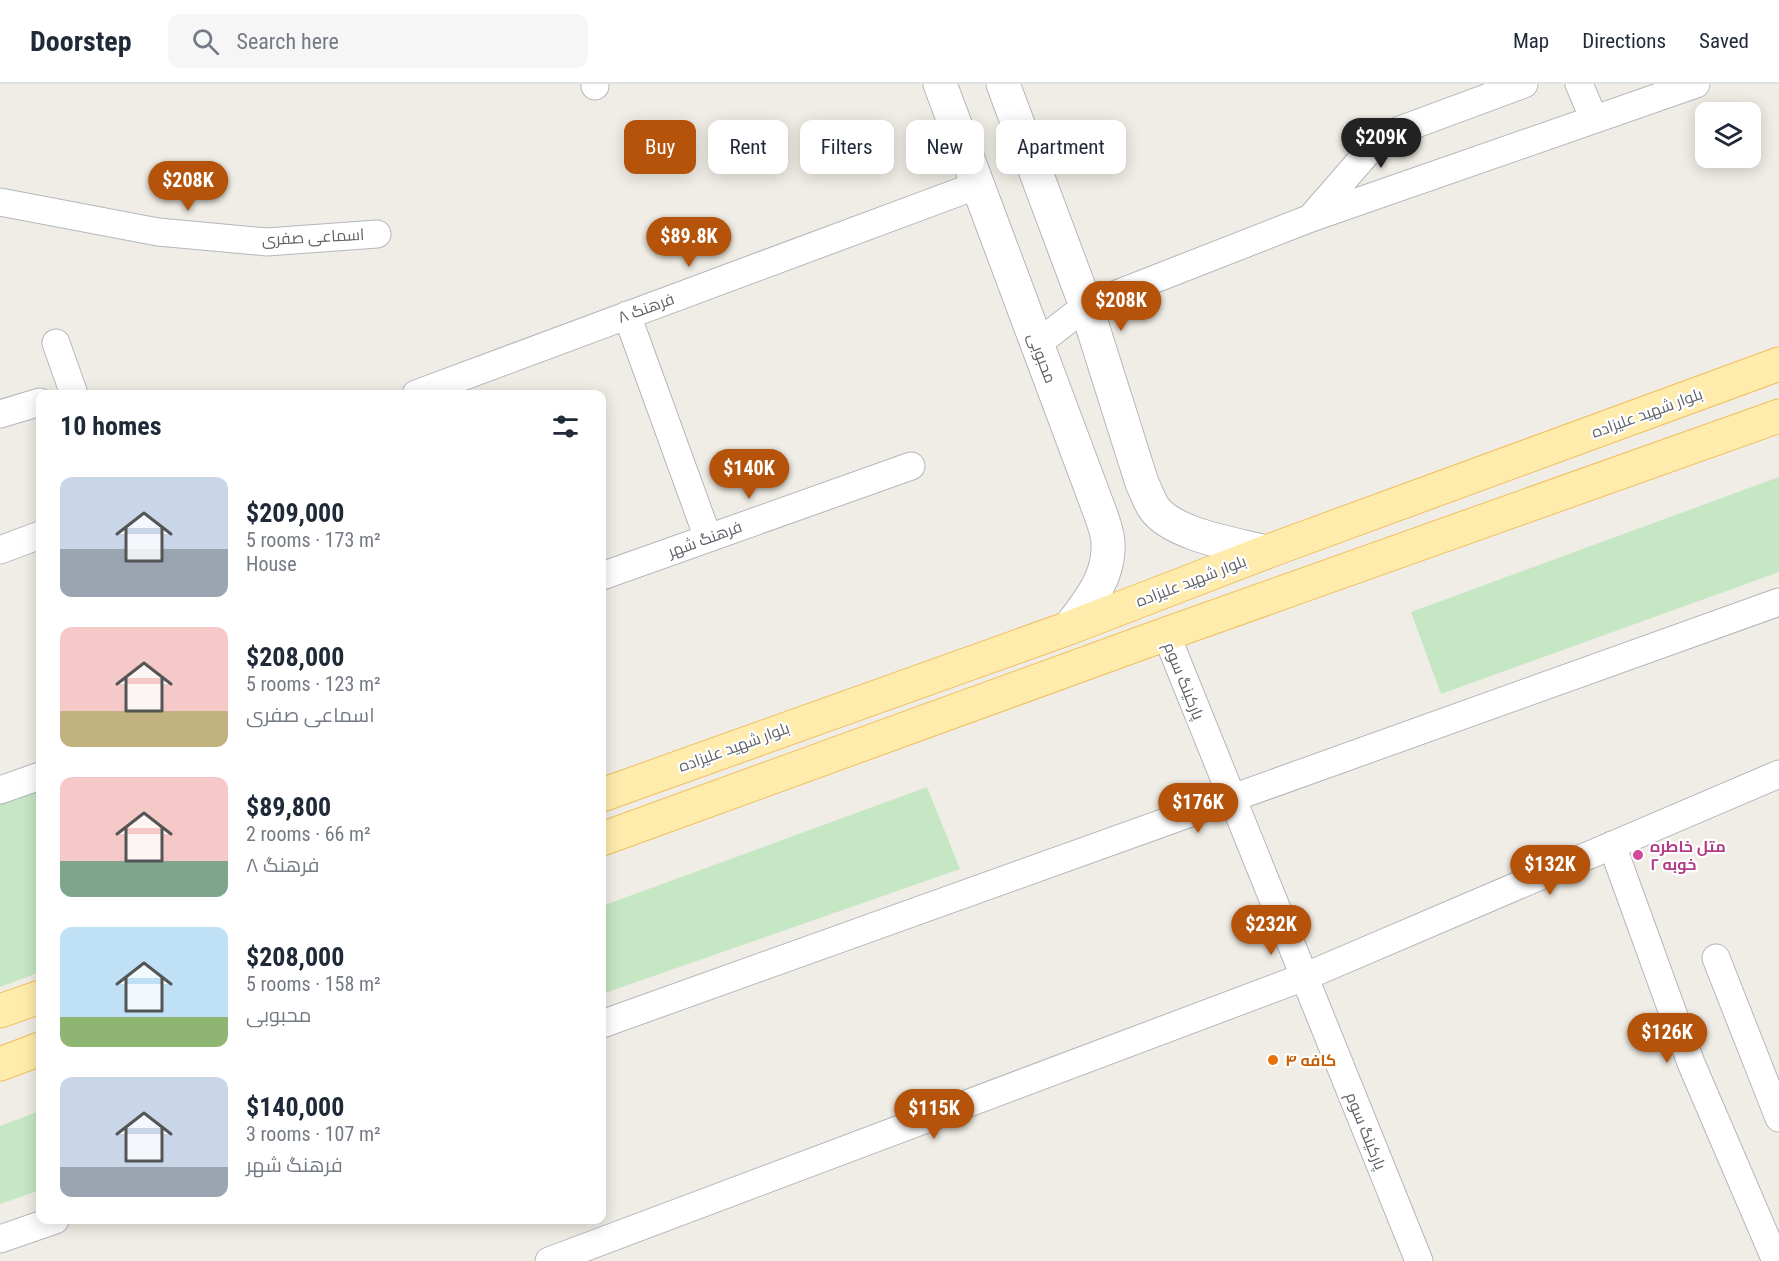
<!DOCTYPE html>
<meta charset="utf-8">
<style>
body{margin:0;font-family:"Roboto Condensed",Cairo,sans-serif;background:#f6f6f7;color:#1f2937;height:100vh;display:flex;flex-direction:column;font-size:22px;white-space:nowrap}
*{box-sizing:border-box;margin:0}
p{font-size:20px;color:#747a83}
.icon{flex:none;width:33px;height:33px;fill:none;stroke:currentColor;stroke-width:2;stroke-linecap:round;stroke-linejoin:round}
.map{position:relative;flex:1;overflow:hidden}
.panel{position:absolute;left:36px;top:306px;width:570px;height:834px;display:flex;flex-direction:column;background:#fff;border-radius:12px;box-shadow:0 3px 15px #0003}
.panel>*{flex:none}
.guide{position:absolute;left:624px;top:36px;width:570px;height:54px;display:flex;gap:12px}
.controls{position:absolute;left:1695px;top:18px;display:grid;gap:12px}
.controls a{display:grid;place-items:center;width:66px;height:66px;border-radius:12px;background:#fff;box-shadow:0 3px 15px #0003;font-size:30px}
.price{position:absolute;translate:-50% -51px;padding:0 14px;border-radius:21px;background:#b45309;color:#fff;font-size:20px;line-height:39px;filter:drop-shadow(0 2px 3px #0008)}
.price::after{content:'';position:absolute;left:50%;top:36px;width:18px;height:14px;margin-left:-9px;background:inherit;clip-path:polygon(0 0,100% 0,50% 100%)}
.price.on{background:#222;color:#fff}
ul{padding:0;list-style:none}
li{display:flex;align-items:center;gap:18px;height:150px;padding:0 24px}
li span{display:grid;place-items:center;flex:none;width:168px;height:120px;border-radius:12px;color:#555}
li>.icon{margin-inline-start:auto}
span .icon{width:72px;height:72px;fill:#fffc;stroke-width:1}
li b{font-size:26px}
h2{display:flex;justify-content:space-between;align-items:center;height:72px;padding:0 24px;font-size:26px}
.chip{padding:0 21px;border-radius:12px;background:#fff;box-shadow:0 3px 15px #0003;font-size:21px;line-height:54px}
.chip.on{background:#b45309;color:#fff}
header{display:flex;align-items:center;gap:36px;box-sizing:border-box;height:84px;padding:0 30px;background:#fff;border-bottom:2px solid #e0e1e3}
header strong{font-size:28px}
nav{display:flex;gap:33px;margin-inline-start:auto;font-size:21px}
.search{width:420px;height:54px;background:#f6f6f7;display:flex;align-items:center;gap:15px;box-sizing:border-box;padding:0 21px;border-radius:12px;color:#747a83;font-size:22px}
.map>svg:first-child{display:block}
</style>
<header>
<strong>Doorstep</strong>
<div class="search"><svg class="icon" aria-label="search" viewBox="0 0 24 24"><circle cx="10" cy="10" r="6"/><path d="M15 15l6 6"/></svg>Search here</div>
<nav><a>Map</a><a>Directions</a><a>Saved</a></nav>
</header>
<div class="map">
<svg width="1779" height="1177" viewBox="0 0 1779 1177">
<rect width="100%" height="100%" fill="#f0ede6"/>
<!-- green -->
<path fill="#c5e7c3" d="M1779,393V488L1441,610L1411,528Z
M927,703L960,785L602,910V822Z
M40,704V888L0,903V719Z
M40,1027V1106L0,1120V1042Z"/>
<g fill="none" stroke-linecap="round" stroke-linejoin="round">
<defs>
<path id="minor" d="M595,0V2
M1579,0L1594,35
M0,118L158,148L267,158L377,150
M1314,130L1381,53L1524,0
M627,231L708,454
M56,259L74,310
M1037,260L1086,222L1311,134L1696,0
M416,310L978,101
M0,330L40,318
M0,466L40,451
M602,492L911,382
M1166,550L1419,1177
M0,706L40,692
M1612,761L1691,979L1776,1177
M1716,874L1779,1034
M602,940L1779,518
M0,1155L55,1136
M549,1177L1304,893L1779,690"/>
<path id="tertiary" d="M940,0L1101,431C1104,440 1108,450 1108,459C1110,493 1088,519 1069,544
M1003,0L1086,222L1142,399C1146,407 1149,417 1154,424C1173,451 1235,460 1266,468"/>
<path id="primary" d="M602,711L1069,544L1266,468L1779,280
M602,755L1166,550L1779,332
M0,927L40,913
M0,980L40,965"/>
</defs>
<!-- minor casing -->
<use href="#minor" stroke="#b3b7bb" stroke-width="29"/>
<!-- tertiary casing -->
<use href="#tertiary" stroke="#b3b7bb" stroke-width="35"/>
<!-- primary casing -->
<use href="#primary" stroke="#f2bf5e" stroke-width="35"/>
<!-- minor -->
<use href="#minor" stroke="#fff" stroke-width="27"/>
<!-- tertiary -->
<use href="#tertiary" stroke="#fff" stroke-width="33"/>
<!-- primary -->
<use href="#primary" stroke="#ffecac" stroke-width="33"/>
</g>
<!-- markers -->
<circle fill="#d1479c" stroke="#fff" stroke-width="2" cx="1638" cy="771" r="6"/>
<circle fill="#e8710a" stroke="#fff" stroke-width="2" cx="1273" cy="976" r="6"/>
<g text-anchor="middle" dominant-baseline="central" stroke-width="4.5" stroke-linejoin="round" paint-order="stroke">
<!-- street labels -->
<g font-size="16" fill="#5e6267" stroke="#fff">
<text transform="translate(313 153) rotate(-3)">اسماعی صفری</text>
<text transform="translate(646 224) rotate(-20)">فرهنگ ۸</text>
<text transform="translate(1042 274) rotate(69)">محبوبی</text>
<text transform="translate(1647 329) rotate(-20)">بلوار شهید علیزاده</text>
<text transform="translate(705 455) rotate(-20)">فرهنگ شهر</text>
<text transform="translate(1191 497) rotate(-21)">بلوار شهید علیزاده</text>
<text transform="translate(1184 597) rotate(68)">پارکینگ سوم</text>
<text transform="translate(734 663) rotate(-20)">بلوار شهید علیزاده</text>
<text transform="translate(1366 1047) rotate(68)">پارکینگ سوم</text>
</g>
<!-- hotel labels -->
<g font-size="16" font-weight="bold" fill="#b23c85" stroke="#fff" text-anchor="start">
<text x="1650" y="762">متل خاطره<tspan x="1650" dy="18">خوبه ۲</tspan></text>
</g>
<!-- food labels -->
<g font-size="16" font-weight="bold" fill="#c56008" stroke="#fff" text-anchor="start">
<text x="1285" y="976">کافه ۴</text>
</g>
</g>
</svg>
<div class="controls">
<a><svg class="icon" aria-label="layers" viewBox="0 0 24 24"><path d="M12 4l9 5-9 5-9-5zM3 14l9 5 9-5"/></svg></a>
</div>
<b class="price on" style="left:1381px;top:85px">$209K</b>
<b class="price" style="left:188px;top:128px">$208K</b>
<b class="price" style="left:689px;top:184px">$89.8K</b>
<b class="price" style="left:1121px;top:248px">$208K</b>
<b class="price" style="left:749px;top:416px">$140K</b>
<b class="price" style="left:1198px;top:750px">$176K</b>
<b class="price" style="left:1550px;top:812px">$132K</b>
<b class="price" style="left:1271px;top:872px">$232K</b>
<b class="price" style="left:1667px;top:980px">$126K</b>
<b class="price" style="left:934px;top:1056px">$115K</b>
<div class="guide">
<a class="chip on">Buy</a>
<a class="chip">Rent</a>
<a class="chip">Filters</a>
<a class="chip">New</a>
<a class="chip">Apartment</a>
</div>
<section class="panel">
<h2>10 homes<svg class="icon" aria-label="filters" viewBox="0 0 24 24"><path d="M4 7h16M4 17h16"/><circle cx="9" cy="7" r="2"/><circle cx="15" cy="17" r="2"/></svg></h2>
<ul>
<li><span style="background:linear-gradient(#c9d6e8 60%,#9aa5b1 0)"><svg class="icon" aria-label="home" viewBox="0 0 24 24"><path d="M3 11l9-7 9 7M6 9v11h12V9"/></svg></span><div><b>$209,000</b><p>5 rooms · 173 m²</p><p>House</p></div></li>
<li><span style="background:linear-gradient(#f6c9c9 70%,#c2b280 0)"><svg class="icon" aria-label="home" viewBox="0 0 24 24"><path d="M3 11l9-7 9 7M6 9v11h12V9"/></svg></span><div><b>$208,000</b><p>5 rooms · 123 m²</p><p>اسماعی صفری</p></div></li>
<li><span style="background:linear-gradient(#f6c9c9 70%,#7fa58c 0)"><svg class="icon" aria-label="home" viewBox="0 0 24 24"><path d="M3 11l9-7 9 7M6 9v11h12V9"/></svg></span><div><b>$89,800</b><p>2 rooms · 66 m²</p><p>فرهنگ ۸</p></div></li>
<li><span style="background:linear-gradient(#bfe0f5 75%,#8fb573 0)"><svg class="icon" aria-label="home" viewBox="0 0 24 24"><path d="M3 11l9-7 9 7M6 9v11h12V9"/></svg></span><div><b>$208,000</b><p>5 rooms · 158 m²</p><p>محبوبی</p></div></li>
<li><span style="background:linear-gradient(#c9d6e8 75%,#9aa5b1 0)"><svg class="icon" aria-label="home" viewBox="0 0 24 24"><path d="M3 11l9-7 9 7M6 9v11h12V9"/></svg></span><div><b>$140,000</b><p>3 rooms · 107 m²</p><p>فرهنگ شهر</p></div></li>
</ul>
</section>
</div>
